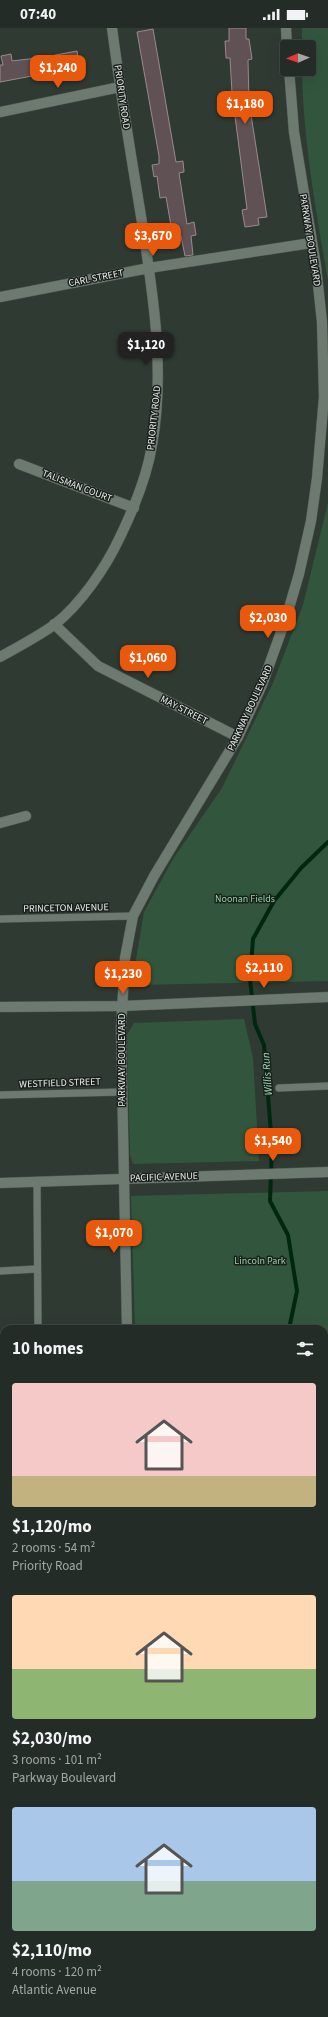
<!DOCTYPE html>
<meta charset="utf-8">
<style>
body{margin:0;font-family:"Source Sans 3",sans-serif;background:#2f3832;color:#f1f3f6;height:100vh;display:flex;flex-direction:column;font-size:15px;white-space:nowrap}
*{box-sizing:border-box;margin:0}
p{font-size:13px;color:#a3a7a7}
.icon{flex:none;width:22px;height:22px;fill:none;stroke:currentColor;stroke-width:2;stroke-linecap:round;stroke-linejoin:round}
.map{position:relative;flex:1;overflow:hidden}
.panel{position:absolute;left:0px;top:1297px;width:328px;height:692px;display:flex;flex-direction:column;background:#232c26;border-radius:12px 12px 0 0;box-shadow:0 4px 16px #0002,0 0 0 1px #404843}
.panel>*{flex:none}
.needle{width:26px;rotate:268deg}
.fabs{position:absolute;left:280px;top:12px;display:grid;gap:8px}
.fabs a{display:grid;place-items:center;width:36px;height:36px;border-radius:4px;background:#232c26;box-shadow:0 4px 16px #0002,0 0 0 1px #404843;font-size:20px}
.price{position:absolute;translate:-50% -34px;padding:0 9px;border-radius:8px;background:#ea580c;color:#fff;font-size:13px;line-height:26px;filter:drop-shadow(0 1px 2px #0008)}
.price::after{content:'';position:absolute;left:50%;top:24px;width:12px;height:9px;margin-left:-6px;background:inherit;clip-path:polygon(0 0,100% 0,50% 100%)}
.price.on{background:#222;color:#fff}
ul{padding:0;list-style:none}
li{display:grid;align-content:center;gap:8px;height:212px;padding:0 12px}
li span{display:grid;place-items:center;height:124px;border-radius:4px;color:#555}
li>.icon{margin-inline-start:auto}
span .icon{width:72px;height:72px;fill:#fffc;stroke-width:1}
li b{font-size:17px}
h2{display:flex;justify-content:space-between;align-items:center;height:48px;padding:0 12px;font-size:17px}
.status{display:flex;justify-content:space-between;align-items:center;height:28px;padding:0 20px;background:#232c26;direction:ltr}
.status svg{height:11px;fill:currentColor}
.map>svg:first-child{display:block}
</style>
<div class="status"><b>07:40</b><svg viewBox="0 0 49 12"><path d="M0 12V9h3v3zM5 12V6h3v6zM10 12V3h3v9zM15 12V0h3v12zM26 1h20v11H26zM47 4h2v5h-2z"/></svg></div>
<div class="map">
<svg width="328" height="1989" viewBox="0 0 328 1989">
<rect width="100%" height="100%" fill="#2f3b32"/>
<!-- green -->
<path fill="#32563d" d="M302,0H328V253C316,183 303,112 302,41H309V19H302Z
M328,475V953L137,957L134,944L144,884L173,831L222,760L273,655L303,577Z
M244,991L253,1030L259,1133L133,1136L130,1127L127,1007L134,995Z
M328,1163V1476H324V1301H135L131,1168Z"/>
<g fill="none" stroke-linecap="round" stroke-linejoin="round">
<!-- stream -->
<path stroke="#002810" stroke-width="4" d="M289,1301L297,1263L288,1207L270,1173L272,1118L264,1017L255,996L250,951L253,911L274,873L301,840L328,814
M195,1989V1985"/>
</g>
<!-- building -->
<path fill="#605155" stroke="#99898e" d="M229,0H246V11H249L252,31L248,32L249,74L267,189L258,190L259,197L245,199L242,182L247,181L232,65L230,30H226L225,13H229Z
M153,1L176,134L183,133L184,144L179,145L187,196L194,194L196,207L191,208L193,227L185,228L181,208L173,209L166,169L160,170L157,148L154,149L152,137L159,136V128L137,4Z
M77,23L79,37L48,45L0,54V37H3L1,28L11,26L12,33L45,29Z"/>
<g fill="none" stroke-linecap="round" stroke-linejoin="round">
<defs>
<path id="lane" d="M0,891L133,888
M279,1060L328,1058
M0,1067L121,1064
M37,1154L38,1301
M0,1243L37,1241
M0,1415L4,1414
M324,1538H328
M0,1582L4,1580
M324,1626H328
M0,1703L4,1709
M0,1845H4
M108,1985L111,1989"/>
<path id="street" d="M0,84L120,59
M0,269L149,240L311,215
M19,436L134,480
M54,596L98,638L238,709
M0,629C18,619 37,609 54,597C81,576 106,539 120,509C134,480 147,449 152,417C166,340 152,259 140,182C130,122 120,61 112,0
M0,795L26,788
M0,979L122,978L328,969
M0,1155L328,1144
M0,1329H4
M0,1500H4"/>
<path id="secondary" d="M286,0L287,19
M127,1301L121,1000L125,930L133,888L154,848L238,709L262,657L286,590L299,546L311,493L317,450L324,369L322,294L316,238L294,104L289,41
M324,1490H328
M0,1543L4,1540"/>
</defs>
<!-- lane casing -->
<use href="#lane" stroke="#4d5750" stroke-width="8"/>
<!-- street casing -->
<use href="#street" stroke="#4d5750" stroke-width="11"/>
<!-- secondary casing -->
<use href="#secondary" stroke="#4d5750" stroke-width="11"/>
<!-- lane -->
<use href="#lane" stroke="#6d7a70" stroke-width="7"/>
<!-- street -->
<use href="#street" stroke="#6d7a70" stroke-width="10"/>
<!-- secondary -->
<use href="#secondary" stroke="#6d7a70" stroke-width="10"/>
</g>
<g text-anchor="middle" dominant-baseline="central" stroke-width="3" stroke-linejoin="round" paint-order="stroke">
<!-- street labels -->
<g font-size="10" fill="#e7eee9" stroke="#1b201c">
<text transform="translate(122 69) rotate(82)">PRIORITY ROAD</text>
<text transform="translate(310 212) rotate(81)">PARKWAY BOULEVARD</text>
<text transform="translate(96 250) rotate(-11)">CARL STREET</text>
<text transform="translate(154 390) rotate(-84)">PRIORITY ROAD</text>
<text transform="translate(77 458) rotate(21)">TALISMAN COURT</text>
<text transform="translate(250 680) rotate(-65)">PARKWAY BOULEVARD</text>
<text transform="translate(184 682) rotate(27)">MAY STREET</text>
<text transform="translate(66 880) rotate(-1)">PRINCETON AVENUE</text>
<text transform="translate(122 1032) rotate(-90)">PARKWAY BOULEVARD</text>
<text transform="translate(60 1055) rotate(-2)">WESTFIELD STREET</text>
<text transform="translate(164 1149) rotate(-2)">PACIFIC AVENUE</text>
</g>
<!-- park labels -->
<g font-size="10" fill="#8ed1a2" stroke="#1b201c">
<text x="245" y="871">Noonan Fields</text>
<text x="260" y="1233">Lincoln Park</text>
</g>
<!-- water labels -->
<g font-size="11" font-style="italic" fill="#9cdfb0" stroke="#1b201c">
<text transform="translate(267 1046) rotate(-94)">Willis Run</text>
</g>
</g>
</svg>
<div class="fabs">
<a><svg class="needle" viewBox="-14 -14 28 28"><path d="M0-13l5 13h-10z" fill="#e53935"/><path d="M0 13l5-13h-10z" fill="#a3a7a7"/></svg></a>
</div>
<b class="price" style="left:58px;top:61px">$1,240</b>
<b class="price" style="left:245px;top:97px">$1,180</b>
<b class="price" style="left:153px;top:229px">$3,670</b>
<b class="price on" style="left:146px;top:338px">$1,120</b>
<b class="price" style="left:268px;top:611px">$2,030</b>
<b class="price" style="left:148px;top:651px">$1,060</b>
<b class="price" style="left:264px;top:961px">$2,110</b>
<b class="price" style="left:123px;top:967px">$1,230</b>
<b class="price" style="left:273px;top:1134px">$1,540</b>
<b class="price" style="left:114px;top:1226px">$1,070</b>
<section class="panel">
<h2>10 homes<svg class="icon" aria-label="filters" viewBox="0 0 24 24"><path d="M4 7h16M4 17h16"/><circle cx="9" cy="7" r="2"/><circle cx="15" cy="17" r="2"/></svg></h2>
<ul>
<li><span style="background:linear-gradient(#f6c9c9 75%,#c2b280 0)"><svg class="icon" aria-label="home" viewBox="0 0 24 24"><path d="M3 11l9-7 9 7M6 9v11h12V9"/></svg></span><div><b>$1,120/mo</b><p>2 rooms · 54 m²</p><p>Priority Road</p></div></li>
<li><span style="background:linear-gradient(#ffd9b3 60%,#8fb573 0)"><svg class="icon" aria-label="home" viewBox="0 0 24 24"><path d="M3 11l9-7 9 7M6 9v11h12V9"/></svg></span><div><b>$2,030/mo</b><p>3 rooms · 101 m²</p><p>Parkway Boulevard</p></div></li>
<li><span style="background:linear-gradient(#a9c7e8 60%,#7fa58c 0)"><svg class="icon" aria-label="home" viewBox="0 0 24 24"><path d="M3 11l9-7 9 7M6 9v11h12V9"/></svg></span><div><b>$2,110/mo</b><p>4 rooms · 120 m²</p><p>Atlantic Avenue</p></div></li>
</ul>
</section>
</div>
